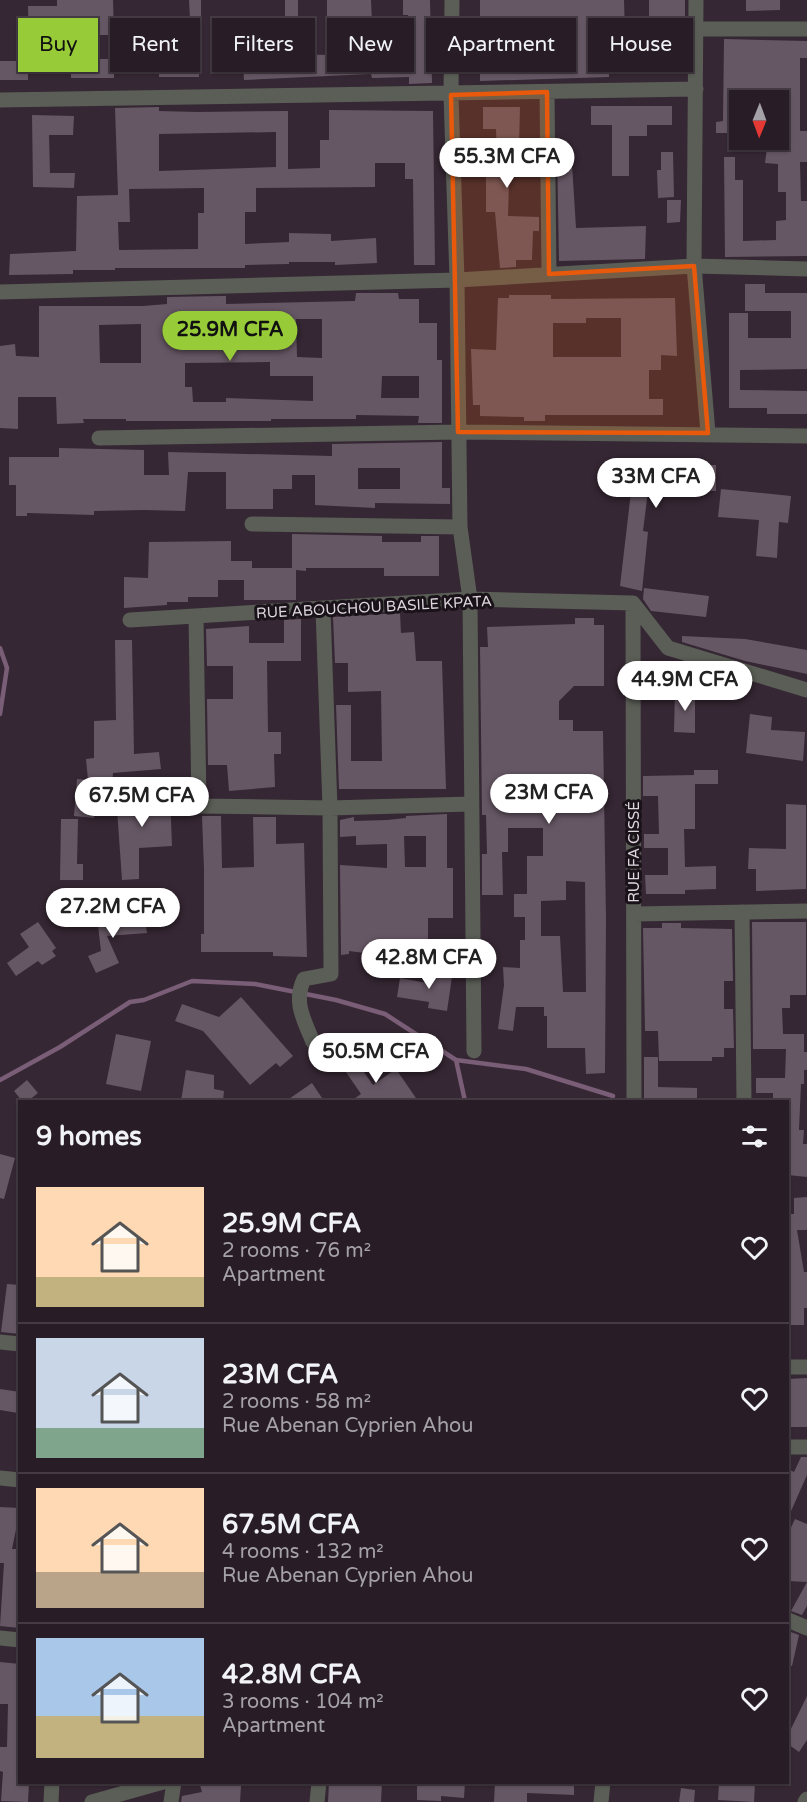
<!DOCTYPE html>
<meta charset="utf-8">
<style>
body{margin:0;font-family:"Varela Round",sans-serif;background:#30262e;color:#f1f3f6;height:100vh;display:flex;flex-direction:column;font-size:22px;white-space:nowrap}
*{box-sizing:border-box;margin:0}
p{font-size:20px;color:#a5a2a7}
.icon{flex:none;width:33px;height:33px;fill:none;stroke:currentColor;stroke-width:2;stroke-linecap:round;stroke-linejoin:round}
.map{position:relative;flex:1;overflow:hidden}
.details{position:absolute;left:18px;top:1100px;width:771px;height:684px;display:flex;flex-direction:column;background:#281d26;border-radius:0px;box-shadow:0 2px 4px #0004,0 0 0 2px #443b43}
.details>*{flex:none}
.hud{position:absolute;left:18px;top:18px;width:771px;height:54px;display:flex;gap:12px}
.needle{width:39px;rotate:181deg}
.controls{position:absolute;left:729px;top:90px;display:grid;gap:12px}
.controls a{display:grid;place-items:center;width:60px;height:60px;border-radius:0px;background:#281d26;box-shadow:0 2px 4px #0004,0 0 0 2px #443b43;font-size:30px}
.price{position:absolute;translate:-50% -51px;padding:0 14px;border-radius:21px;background:#fff;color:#222;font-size:20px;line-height:39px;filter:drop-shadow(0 2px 3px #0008)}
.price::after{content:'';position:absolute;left:50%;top:36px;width:18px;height:14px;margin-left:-9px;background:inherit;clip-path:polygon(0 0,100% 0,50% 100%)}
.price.on{background:#97cc38;color:#111}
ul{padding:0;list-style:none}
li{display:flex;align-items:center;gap:18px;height:150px;padding:0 18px}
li+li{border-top:2px solid #443b43}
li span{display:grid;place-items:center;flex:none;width:168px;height:120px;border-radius:0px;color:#555}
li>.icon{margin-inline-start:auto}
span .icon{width:72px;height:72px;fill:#fffc;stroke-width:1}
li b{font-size:26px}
h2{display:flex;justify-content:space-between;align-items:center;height:72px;padding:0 18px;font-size:26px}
.pill{padding:0 21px;border-radius:0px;background:#281d26;box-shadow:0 2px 4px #0004,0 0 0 2px #443b43;font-size:21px;line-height:54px}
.pill.on{background:#97cc38;color:#111}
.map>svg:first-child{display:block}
</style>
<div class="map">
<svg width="807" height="1802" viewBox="0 0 807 1802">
<rect width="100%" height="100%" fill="#352733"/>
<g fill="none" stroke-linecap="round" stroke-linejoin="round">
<!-- stream -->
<path stroke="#7a5d76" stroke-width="4.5" d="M0,648L7,668L0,714
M456,1060L465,1101
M0,1080L60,1047L130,1002L144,1000L192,981L255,984L336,1000L385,1014L456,1060L526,1069L613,1096"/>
</g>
<!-- building -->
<path fill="#665764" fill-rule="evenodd" d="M57,0H113L114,35H72V46L29,47L28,6H57Z
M189,0H201V20H190Z
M285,0H298V22H285Z
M327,0H371L372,23L327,24Z
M403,0H430L432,83L409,84V77L372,78L371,74L244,80L243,61L287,60V54L371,56V38L408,37V15H403Z
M480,0H624L625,36L609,37V77L480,81ZM566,31L567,53H564V58H522V32Z
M649,0H685V68L649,69Z
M746,0H780V10L746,11Z
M724,39L807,41V58H800V131H807V162H800L801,201H807V256L725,257L724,157H735V180H743V241L776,240V221L786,220V192H778V164L765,163L768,140H778V133H785V104H778V100H740V133H716V122L723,121Z
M71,59H114V78H71Z
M159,59H199V77H159Z
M0,61H28V80H0Z
M591,106H672V125H647V136H629V176H612V125H591Z
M159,107V111L197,112L288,111V169L320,168V140H329V110L433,111L435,265H414L413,179H405V163H375V187L256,188V212H245V244L289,242V233L331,234V241L376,238L377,263L335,265V262H289V264L245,265V268H115V270H73V274L9,275L10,254L76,251L77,196L118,195L115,108ZM276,132V167L159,171V134ZM204,188V213H198V249L119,250L118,222H130L129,189Z
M483,107H520L519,147H510L508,216L539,217V231H533L532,260H516V267L500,268L495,212H486V160H497L496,129H483Z
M32,115L74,116L73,135H49L50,173H75L74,188L33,187Z
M557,148H571L576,228L646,226L645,259L559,261Z
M661,152H673L674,197L658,198L657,170H661Z
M667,200H681L680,222L667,223Z
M745,284H765V293H807V369L740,370V390L807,391V414H767V408H729V313H748V338H791V311H745Z
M356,293H398L399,299H419V323H437V360H442V423H418L419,416L356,415V419H271V421H126V419H83L84,423L57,424L56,397H18V429L0,428V346L15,344L16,356L39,357V306H143L167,304V297L221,296H226V304L355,301ZM296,319H322V358L297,357ZM237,321H269V344H237ZM141,324V363H100L99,325ZM270,362V376H313V401L226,398V402H193L192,387H185V363ZM382,376H419V398H381Z
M509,295H551V299L675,298L677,356L661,355V370H649V399H663V415H545V421H524V417L480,416V405H473L471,349L496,350L498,298H509ZM586,318H621V357H553V323H586Z
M442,442V488H450V504L375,503V508L315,505V475H292V489H273V509H226V472H188L185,511L144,510L94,511V515L27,513V516H16V485H9V457H59V448L144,450V475H169L168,452L332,456V444ZM358,468H400V489H358Z
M653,465H716V491H648L643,531L648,532L642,591L620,586L634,466L653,469Z
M721,489L791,496L788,523L779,522L777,558L756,556L759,520L718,517Z
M292,534L382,536V542H421V536H439V576H384V568H306V571L296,570V600H244V580H218V597H188V602H167V605L124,608V577L148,578L149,542L231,541V561H252V568H292Z
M644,588L709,596L706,617L651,611L643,599Z
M400,613L401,633L414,632L416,661H442L446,789H339L336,705H351V761H382L381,691L348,692V663H335L333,617Z
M575,618H594V625H604V686H574L559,701V720H573V731H603L606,919L605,1073L586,1074L585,1048H547V1016H544V1007H516L513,1031L498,1029L504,985L503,967L520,968V940H525V917H514V894H527V856H543V828H508V852H502L503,895H482V854H487L486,815H482L480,647H488L487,627L575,624ZM566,881L585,882L586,992H563L560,936H541V901L566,900Z
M301,619V661H267L268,732H281V754H274L275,787L229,791L227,765H208L207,699H233V666H207L206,629L249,626V643H284V620Z
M682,636L745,639L807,650V674L745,661L682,642Z
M115,640H132L134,754L159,752L161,769L113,773L111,803L95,802L94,818L74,816L77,779L88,780L86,759L94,758V721L116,720Z
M675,691H695V733L674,732Z
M750,714L772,717L771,730L805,732L803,761L746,753Z
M694,770H718V784H695V829H684L685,867L716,866V889L685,890V894H646L645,875H668V848H644V834H659L658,796H643V776L694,775Z
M170,793L172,846L139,848V879L122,880L116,795Z
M786,804L806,805V889L756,891V869H748L749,848L786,849Z
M447,814V868H453V918H428V944L437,945L435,962L349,951V954L341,955L340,865L387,868V844L356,845V836L340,837V820L354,817V821L387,820L406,818V816ZM404,836H426V867H405Z
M202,816H221L222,868L254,867L253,817H276V844L304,843L307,957L273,956V952H201V934H204V870Z
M61,819H78L77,864H83V880H60Z
M123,914V922L145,920L147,933L107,936L119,963L96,973L88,956L101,951L97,917Z
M38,922L56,948L52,951L56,956L42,965L38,961L16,976L7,963L29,947L20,934Z
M752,922H806V995H790V1008H782L783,1034H804V1052H807V1070H804V1084H801L799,1130H804L803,1144H807V1177L788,1175V1101H773V1093H756V1078H785L786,1049H753Z
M662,923H681V928L732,929L733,981H724V1009H733L734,1048H724V1057H712V1061H659L658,1031H645L643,928H662Z
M434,967L453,970L447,1011L428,1008L429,1002L397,997L400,978L432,984Z
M241,997L293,1056L280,1067L276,1063L250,1085L203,1031L175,1021L182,1004L219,1017Z
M116,1034L151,1041L141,1091L106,1084Z
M349,1051L373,1085L396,1069L418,1101H351L361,1094L337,1059Z
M644,1057H658V1087L697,1088V1101H644Z
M186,1070L214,1075V1089L224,1091L223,1101H181Z
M27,1080L38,1093L28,1101H22L14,1091Z
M312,1083L324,1101H286Z
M0,1154L15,1158L4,1199L0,1198Z
M807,1197V1230H797L804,1272H807V1308H804V1325H788V1214H794V1198Z
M7,1284L20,1285V1334L1,1332Z
M807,1378V1427H791V1423H788V1379Z
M0,1389L20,1392L18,1413L0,1410Z
M801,1457H807V1475L788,1518V1469L794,1472Z
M0,1507L20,1508V1525H17L12,1549H20V1628L0,1626L4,1563H0Z
M795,1519L807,1524V1582L788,1581V1534Z
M807,1582V1606L802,1615L791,1611Z
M788,1631L799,1635L792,1666L788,1665Z
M0,1662L20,1664V1782H29L28,1802L1,1801L3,1772L0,1771V1747H7L8,1704H0Z
M807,1696V1740L799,1752L788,1744V1735Z
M199,1782H224L227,1786H241L240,1802H181L182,1796L202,1792Z
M329,1782H382L381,1802H328Z
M417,1782H465L464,1798L441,1796V1801L417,1800Z
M495,1782H574V1795L527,1793V1802H494Z
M719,1782L755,1783L754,1802L718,1800Z
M681,1788L695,1790L694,1802H679Z"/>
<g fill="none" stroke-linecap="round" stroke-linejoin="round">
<!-- minor -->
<path stroke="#5a5e56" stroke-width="15" d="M452,0L451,95L457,280L460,527L470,599L474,1051
M696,0L694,266L708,433
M697,29H807
M547,92L549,274
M0,100L696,89
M0,292L457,280L694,266L807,269
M99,438L458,432L807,436
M252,524L460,527
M633,603L634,1101
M196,616L199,806L330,808L471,804
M130,620L470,599L633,603L668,648L807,690
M742,912L744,1101
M634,914L807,911
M313,1042C304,1020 293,1002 304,979L331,974L330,808L323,609
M0,1342L20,1344
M788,1367H807
M788,1447H807
M0,1478L20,1480
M788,1620L807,1628
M0,1638L20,1640
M51,1802L52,1782
M92,1802L163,1782
M171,1802L174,1782
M317,1802L319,1782
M601,1802L603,1782
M805,1802L807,1799"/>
</g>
<!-- marked area -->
<path fill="#e8590c" fill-opacity="0.2" stroke="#e8590c" stroke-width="4.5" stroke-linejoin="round" d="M547,92L549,274L694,266L708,433L458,432L451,95Z"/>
<g text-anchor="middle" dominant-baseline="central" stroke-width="6" stroke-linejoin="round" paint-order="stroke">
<!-- street labels -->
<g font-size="15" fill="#ded5dd" stroke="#191218">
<text transform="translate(374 607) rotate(-3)">RUE ABOUCHOU BASILE KPATA</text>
<text transform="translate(634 852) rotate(-90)">RUE FA CISSÉ</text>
</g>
</g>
</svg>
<div class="controls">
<a><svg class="needle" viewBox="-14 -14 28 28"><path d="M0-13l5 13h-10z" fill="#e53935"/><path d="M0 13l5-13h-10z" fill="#a5a2a7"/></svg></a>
</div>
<b class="price" style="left:507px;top:189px">55.3M CFA</b>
<b class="price on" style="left:230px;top:362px">25.9M CFA</b>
<b class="price" style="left:656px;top:509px">33M CFA</b>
<b class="price" style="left:685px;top:712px">44.9M CFA</b>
<b class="price" style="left:549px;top:825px">23M CFA</b>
<b class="price" style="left:142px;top:828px">67.5M CFA</b>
<b class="price" style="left:113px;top:939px">27.2M CFA</b>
<b class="price" style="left:429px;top:990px">42.8M CFA</b>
<b class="price" style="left:376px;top:1084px">50.5M CFA</b>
<div class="hud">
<a class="pill on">Buy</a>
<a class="pill">Rent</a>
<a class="pill">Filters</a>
<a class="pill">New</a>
<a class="pill">Apartment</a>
<a class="pill">House</a>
</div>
<section class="details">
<h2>9 homes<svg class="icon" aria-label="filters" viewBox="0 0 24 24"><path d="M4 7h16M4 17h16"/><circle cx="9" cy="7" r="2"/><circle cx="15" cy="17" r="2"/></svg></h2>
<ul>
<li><span style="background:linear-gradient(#ffd9b3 75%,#c2b280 0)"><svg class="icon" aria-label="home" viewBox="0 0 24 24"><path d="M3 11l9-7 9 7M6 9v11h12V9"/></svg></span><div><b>25.9M CFA</b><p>2 rooms · 76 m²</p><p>Apartment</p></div><svg class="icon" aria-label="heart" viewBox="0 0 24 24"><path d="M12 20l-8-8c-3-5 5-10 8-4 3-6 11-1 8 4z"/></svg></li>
<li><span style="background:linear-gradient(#c9d6e8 75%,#7fa58c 0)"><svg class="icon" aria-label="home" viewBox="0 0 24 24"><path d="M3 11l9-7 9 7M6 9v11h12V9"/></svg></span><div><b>23M CFA</b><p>2 rooms · 58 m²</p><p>Rue Abenan Cyprien Ahou</p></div><svg class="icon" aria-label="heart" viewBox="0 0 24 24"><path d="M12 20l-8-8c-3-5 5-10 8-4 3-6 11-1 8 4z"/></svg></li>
<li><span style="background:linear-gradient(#ffd9b3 70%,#b9a48a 0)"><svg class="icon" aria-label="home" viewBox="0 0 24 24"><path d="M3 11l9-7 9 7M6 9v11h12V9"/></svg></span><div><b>67.5M CFA</b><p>4 rooms · 132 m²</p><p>Rue Abenan Cyprien Ahou</p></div><svg class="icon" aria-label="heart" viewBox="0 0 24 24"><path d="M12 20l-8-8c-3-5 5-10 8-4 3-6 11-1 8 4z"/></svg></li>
<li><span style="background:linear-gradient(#a9c7e8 65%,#c2b280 0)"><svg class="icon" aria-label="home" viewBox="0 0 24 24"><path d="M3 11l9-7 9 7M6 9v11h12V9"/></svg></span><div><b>42.8M CFA</b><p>3 rooms · 104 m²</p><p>Apartment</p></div><svg class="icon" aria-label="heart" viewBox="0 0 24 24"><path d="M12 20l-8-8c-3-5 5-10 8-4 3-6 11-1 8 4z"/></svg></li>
</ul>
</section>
</div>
